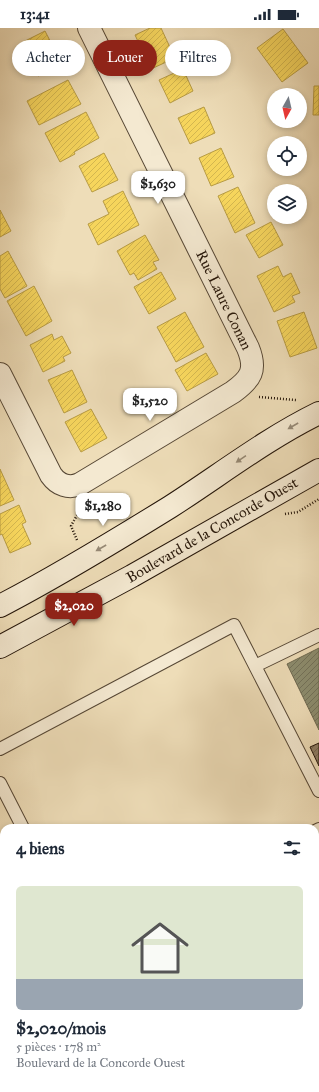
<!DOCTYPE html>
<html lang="fr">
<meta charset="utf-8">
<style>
body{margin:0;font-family:"IM FELL Great Primer",serif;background:#f6f6f7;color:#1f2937;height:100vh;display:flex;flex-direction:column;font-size:15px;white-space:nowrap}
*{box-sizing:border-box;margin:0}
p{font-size:13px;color:#747a83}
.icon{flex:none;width:22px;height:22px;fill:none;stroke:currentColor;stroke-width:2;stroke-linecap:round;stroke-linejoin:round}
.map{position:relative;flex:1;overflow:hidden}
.panel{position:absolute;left:0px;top:796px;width:319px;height:268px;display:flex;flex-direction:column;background:#fff;border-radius:12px 12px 0 0;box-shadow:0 2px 6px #0003}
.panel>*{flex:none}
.top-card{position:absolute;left:12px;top:12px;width:295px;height:36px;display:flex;gap:8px}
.needle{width:26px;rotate:188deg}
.buttons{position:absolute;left:267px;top:60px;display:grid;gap:8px}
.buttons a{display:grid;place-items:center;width:40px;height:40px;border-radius:50%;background:#fff;box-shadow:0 2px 6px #0003;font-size:20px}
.price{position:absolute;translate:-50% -34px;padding:0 9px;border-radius:8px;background:#fff;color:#222;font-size:13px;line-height:26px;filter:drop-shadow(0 1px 2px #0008)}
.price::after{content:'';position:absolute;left:50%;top:24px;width:12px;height:9px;margin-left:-6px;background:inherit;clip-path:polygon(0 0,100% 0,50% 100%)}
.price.on{background:#8f2418;color:#fff}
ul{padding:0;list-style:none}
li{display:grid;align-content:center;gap:8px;height:212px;padding:0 16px}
li span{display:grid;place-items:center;height:124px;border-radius:6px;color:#555}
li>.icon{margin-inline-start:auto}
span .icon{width:72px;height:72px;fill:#fffc;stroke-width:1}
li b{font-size:17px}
h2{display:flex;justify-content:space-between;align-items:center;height:48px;padding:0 16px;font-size:17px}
.chip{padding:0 14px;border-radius:18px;background:#fff;box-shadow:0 2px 6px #0003;font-size:14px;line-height:36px}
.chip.on{background:#8f2418;color:#fff}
.status{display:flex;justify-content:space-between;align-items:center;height:28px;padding:0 20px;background:#fff;direction:ltr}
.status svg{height:11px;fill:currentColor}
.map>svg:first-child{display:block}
</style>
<div class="status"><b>13:41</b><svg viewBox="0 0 49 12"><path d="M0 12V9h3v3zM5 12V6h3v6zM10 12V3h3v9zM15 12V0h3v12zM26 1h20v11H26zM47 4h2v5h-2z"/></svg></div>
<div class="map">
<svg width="319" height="1064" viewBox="0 0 319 1064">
<defs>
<pattern id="homes-hatch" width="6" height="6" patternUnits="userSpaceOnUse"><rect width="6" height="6" fill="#f6d55c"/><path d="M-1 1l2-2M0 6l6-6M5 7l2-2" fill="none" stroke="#d3b64f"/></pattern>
<pattern id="industry-hatch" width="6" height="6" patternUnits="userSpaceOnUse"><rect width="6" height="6" fill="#8c8c6e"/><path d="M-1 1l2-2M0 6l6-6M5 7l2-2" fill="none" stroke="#727159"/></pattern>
<pattern id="building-hatch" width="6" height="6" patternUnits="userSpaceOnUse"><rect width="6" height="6" fill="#8d7d64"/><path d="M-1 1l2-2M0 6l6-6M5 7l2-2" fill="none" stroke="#736551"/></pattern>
</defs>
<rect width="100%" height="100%" fill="#eeddb8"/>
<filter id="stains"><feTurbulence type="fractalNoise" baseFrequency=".005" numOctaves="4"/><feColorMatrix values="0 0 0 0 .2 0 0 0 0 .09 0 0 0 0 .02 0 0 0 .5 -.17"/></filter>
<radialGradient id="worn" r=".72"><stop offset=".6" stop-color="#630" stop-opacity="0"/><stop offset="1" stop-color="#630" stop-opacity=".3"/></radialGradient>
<!-- homes -->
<path fill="url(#homes-hatch)" stroke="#b79b43" d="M150,0H161L175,30L151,41L135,7Z
M283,1L308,35L282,54L257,20Z
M45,3L62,36L38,48L21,15Z
M183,41L193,63L170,75L159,52Z
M68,52L81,76L39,97L27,73Z
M314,58H319V87H313Z
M204,79L215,105L190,116L178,90Z
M86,84L99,110L74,124L75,126L60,134L45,105Z
M221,120L234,149L211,158L199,130Z
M104,125L118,152L92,164L79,138Z
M238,159L255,195L235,205L218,168Z
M123,163L139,197L98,217L88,196L109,186L103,173Z
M0,182L11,203L0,209Z
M271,194L283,217L259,230L246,207Z
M145,207L159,232L153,234L157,241L138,252L134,245L130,247L117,223Z
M8,223L27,258L5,270L0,261V228Z
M278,238L283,249L291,245L300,265L292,268L295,274L274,284L257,248Z
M161,244L176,271L149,286L134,259Z
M34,258L52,293L26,308L7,273Z
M185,284L204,319L176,334L157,299Z
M304,284L317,320L290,329L277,293Z
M52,306L54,312L62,308L71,325L63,329L65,333L43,344L30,317Z
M206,325L218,346L187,363L175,342Z
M72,342L87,374L64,385L48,352Z
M91,381L107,410L81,424L65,394Z
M0,441L14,472L0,478Z
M19,477L26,494L22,496L31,516L10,525L2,506L0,507V486Z"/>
<!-- industry -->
<path fill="url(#industry-hatch)" stroke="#6d6850" d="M319,620V702L287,636Z"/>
<!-- building -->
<path fill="url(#building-hatch)" stroke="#241509" d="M319,715V738L310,719Z"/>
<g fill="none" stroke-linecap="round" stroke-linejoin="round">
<defs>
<path id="lane" d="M255,638L319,607
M0,721L234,597L319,763
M0,755L23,800
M315,803L319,801
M315,855L319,853
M315,963L319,961
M315,1000L319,998
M315,1012L319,1010
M315,1025L319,1023
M315,1041L319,1039
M315,1054L319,1052
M166,1060L168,1064
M221,1064L225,1060
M236,1064L245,1060
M269,1064L277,1060
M296,1064L304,1060"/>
<path id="street" d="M0,346L51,447C58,457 69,461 80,456L233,364C251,351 257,342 248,320L89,0"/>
<path id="secondary" d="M0,578C58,548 115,513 170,479C220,447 266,411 319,385
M0,619L132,548L319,442
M0,883L4,891
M0,986L4,994
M37,1060L39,1064
M88,1060L90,1064"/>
</defs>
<!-- lane casing -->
<use href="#lane" stroke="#564735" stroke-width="14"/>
<!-- street casing -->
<use href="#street" stroke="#564735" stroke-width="24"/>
<!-- secondary casing -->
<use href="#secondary" stroke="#241509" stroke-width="24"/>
<!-- path -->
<path stroke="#241509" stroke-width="2.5" stroke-dasharray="1 2" stroke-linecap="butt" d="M259,369L296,372L297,373
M285,486L298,484L319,471
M77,512L71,498L72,496L83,477
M0,816L4,824
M315,834L319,832
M121,1060L123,1064"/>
<!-- lane -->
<use href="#lane" stroke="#f4e9d1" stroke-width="12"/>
<!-- street -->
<use href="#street" stroke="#f4e9d1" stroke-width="22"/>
<!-- secondary -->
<use href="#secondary" stroke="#f4e9d1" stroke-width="22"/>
</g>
<!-- one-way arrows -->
<defs><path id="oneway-solid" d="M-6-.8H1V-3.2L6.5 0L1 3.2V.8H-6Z"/></defs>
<g fill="#968a77">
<use href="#oneway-solid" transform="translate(293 398) rotate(150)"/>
<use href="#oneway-solid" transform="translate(241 431) rotate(146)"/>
<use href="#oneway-solid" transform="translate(101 520) rotate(150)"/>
</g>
<g text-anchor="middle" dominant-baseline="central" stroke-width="4" stroke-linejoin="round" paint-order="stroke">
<!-- street labels -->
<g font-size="15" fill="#241509" stroke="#f4e9d1">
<text transform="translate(224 272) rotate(64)">Rue Laure Conan</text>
<text transform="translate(212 502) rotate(-30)">Boulevard de la Concorde Ouest</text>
</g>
</g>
<rect width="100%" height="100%" filter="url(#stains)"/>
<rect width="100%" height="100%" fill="url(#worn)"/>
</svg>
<div class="buttons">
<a><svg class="needle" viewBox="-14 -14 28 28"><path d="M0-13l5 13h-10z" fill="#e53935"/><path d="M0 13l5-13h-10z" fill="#747a83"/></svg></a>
<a><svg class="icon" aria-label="locate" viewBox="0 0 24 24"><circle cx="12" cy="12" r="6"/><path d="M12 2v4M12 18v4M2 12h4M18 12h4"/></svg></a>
<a><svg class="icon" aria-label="layers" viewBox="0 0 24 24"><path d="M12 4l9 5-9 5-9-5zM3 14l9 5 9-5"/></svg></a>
</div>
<b class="price" style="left:158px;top:177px">$1,630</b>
<b class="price" style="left:150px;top:394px">$1,520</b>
<b class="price" style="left:103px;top:499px">$1,280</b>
<b class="price on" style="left:74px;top:599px">$2,020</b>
<div class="top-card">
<a class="chip">Acheter</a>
<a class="chip on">Louer</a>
<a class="chip">Filtres</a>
</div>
<section class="panel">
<h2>4 biens<svg class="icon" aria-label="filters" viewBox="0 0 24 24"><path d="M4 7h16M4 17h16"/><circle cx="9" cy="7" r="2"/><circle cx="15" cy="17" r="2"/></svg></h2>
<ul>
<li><span style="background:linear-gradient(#dfe7d0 75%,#9aa5b1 0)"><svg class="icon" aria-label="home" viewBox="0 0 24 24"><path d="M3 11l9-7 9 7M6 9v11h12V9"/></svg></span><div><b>$2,020/mois</b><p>5 pièces · 178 m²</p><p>Boulevard de la Concorde Ouest</p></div></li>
</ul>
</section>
</div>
